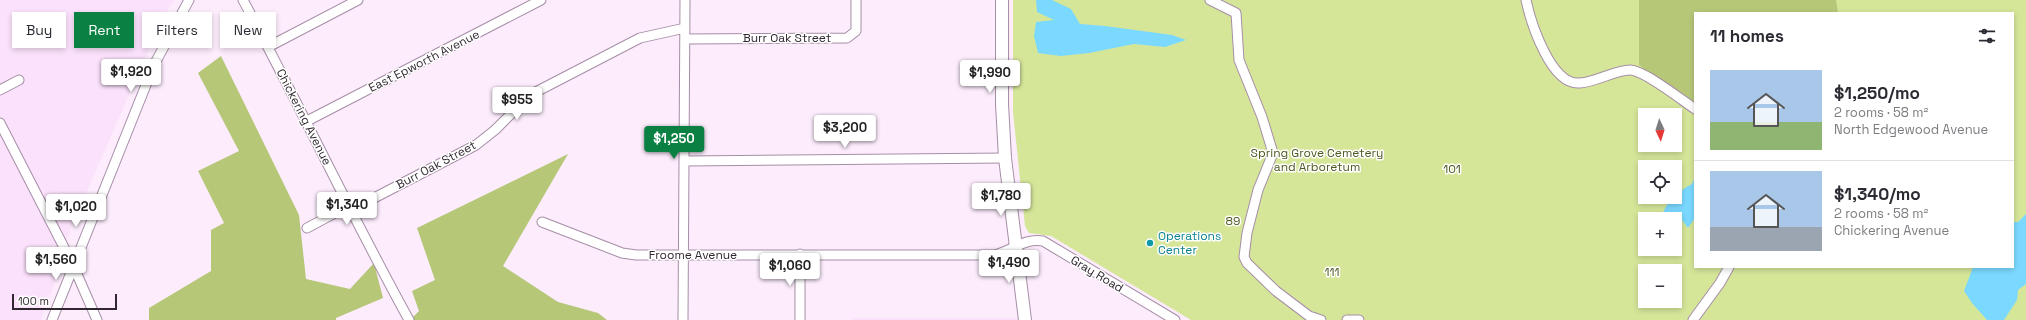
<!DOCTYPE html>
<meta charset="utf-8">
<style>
body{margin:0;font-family:"Space Grotesk",sans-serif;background:#f7f7f7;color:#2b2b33;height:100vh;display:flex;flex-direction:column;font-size:15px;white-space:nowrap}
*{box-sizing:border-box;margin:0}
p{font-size:13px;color:#7c7c81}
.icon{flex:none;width:22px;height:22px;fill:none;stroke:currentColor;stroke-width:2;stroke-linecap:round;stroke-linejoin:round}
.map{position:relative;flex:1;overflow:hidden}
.details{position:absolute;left:1694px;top:12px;width:320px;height:256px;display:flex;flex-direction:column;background:#fff;border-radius:0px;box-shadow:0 2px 6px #0003}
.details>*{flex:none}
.guide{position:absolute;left:12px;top:12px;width:380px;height:36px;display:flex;gap:8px}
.needle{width:26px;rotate:176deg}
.buttons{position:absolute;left:1638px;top:108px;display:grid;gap:8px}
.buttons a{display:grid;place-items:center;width:44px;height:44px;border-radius:0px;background:#fff;box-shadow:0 2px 6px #0003;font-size:20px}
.scale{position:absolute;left:12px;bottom:10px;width:105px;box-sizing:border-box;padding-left:4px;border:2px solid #302731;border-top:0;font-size:11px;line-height:14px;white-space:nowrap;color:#302731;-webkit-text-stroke:3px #fff;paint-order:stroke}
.price{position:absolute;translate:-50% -34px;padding:0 9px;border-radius:4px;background:#fff;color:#222;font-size:13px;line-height:26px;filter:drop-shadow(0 1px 2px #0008)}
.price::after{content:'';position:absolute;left:50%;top:24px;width:12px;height:9px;margin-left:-6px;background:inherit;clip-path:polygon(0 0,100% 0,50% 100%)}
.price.current{background:#0b8043;color:#fff}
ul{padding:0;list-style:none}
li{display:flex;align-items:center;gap:12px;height:100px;padding:0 16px}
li+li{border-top:1px solid #e1e1e2}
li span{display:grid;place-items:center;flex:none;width:112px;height:80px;border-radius:0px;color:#555}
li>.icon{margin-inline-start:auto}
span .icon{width:48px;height:48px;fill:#fffc;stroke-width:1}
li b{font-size:17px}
h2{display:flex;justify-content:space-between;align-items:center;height:48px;padding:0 16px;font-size:17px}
.pill{padding:0 14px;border-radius:0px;background:#fff;box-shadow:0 2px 6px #0003;font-size:14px;line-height:36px}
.pill.current{background:#0b8043;color:#fff}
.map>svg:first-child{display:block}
</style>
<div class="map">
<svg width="2026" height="320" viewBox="0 0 2026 320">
<rect width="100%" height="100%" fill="#fcecfc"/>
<!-- built -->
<path fill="#fbe1fb" d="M0,0H174L162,19L70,230L61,265L41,320H0Z
M853,318H1025V320H853Z"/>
<!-- green -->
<path fill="#d5e699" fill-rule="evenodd" d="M1013,0H2026V320H1191L1051,236L1029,233L1025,226L1013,112ZM1695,13H2013V267H1695ZM1645,115H1675V145H1645ZM1645,167H1675V197H1645ZM1645,219H1675V249H1645ZM1645,271H1675V301H1645Z"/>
<!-- forest -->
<path fill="#b6c778" d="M1639,0H1836L1838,13H1695V107L1639,65Z
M221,56L299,215L306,279L350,289L374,263L383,298L336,318V320H149V308L211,271V230L224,223L198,171L239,151L198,73Z
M568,154L503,266L558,302L598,313L607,320H410L419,311L412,291L435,280L417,228Z"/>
<!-- water -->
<path fill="#7bd9ff" d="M1036,0H1052L1071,9L1080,24L1105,26L1172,35L1186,40L1165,47L1134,44L1089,53L1061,56L1038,53L1034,36L1036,22L1054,20L1037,12Z
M1695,177V218L1688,228L1682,220L1675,223V219H1661C1665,202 1677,192 1692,184Z
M2026,214V284L2018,290L2017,300L2004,320H1987L1972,303L1964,291L1973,267H2013V222H2018Z"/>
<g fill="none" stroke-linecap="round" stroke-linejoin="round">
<defs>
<path id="minor" d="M243,0C300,106 351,215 409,320
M1210,0L1236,13L1239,60L1262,117L1273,153L1258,190L1247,233L1244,257L1247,263L1276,291L1309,316L1321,320
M1526,0C1531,23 1551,86 1580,83C1596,82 1615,70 1630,70C1644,70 1683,101 1695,109
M685,39L847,38L856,31V0
M268,47L358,0
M0,90L19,80
M307,121L541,0
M0,123L73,265L97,320
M685,161L1005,158
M351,210L476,145L495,130L530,95L640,38L685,28
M542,222L622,253L636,255H994C1012,251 1023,238 1043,241L1175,320
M307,228L348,206
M52,320L154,65L189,0
M683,320L685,0
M800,320V254
M1347,320H1359
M1693,320L1720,283L1729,267"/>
<path id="major" d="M1002,0V104L1005,158L1025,320"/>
</defs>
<!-- minor casing -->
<use href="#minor" stroke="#a68ea6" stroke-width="11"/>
<!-- major casing -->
<use href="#major" stroke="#a68ea6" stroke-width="14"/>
<!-- minor -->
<use href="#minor" stroke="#fff" stroke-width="9"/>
<!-- major -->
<use href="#major" stroke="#fff" stroke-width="12"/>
</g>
<!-- markers -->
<circle fill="#0f9aa8" stroke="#fff" stroke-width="1.5" cx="1150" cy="243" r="4"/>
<g text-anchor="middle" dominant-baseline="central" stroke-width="3" stroke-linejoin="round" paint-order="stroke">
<!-- street labels -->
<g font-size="12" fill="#302731" stroke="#fff">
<text x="787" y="38">Burr Oak Street</text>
<text transform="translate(424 61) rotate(-27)">East Epworth Avenue</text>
<text transform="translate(304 117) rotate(63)">Chickering Avenue</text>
<text transform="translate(436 165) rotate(-28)">Burr Oak Street</text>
<text x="693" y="255">Froome Avenue</text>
<text transform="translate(1097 274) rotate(31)">Gray Road</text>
</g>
<!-- park labels -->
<g font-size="12" fill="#4e5920" stroke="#fff">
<text x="1317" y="153">Spring Grove Cemetery<tspan x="1317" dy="14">and Arboretum</tspan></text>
<text x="1452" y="169">101</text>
<text x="1233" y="221">89</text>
<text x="1332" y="272">111</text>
</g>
<!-- culture labels -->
<g font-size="12" fill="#0d838f" stroke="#fff" text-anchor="start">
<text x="1158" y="236">Operations<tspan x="1158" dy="14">Center</tspan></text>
</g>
</g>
</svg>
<div class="buttons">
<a><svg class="needle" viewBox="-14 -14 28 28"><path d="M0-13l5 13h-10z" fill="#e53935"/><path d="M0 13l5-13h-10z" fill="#7c7c81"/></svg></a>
<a><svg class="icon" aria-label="locate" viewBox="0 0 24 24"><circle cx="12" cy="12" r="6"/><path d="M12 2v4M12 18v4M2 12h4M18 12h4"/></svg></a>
<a>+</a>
<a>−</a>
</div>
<div class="scale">100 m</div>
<b class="price" style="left:131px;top:93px">$1,920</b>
<b class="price" style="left:990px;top:94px">$1,990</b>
<b class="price" style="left:517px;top:121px">$955</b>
<b class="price" style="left:845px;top:149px">$3,200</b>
<b class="price current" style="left:674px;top:160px">$1,250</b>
<b class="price" style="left:1001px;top:217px">$1,780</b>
<b class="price" style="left:347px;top:226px">$1,340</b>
<b class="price" style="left:76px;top:228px">$1,020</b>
<b class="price" style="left:56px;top:281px">$1,560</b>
<b class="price" style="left:1009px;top:284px">$1,490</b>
<b class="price" style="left:790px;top:287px">$1,060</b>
<div class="guide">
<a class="pill">Buy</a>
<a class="pill current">Rent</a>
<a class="pill">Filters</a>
<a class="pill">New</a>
</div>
<section class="details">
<h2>11 homes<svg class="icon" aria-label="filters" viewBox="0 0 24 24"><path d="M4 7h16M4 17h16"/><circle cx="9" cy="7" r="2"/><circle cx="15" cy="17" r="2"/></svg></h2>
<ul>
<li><span style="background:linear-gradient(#a9c7e8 65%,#8fb573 0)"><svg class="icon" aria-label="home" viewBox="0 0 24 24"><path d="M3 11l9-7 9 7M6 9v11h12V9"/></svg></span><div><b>$1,250/mo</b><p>2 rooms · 58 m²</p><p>North Edgewood Avenue</p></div></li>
<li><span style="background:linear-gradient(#a9c7e8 70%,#9aa5b1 0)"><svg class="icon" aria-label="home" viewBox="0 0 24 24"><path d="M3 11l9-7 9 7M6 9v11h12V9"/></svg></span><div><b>$1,340/mo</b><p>2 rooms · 58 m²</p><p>Chickering Avenue</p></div></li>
</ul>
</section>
</div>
